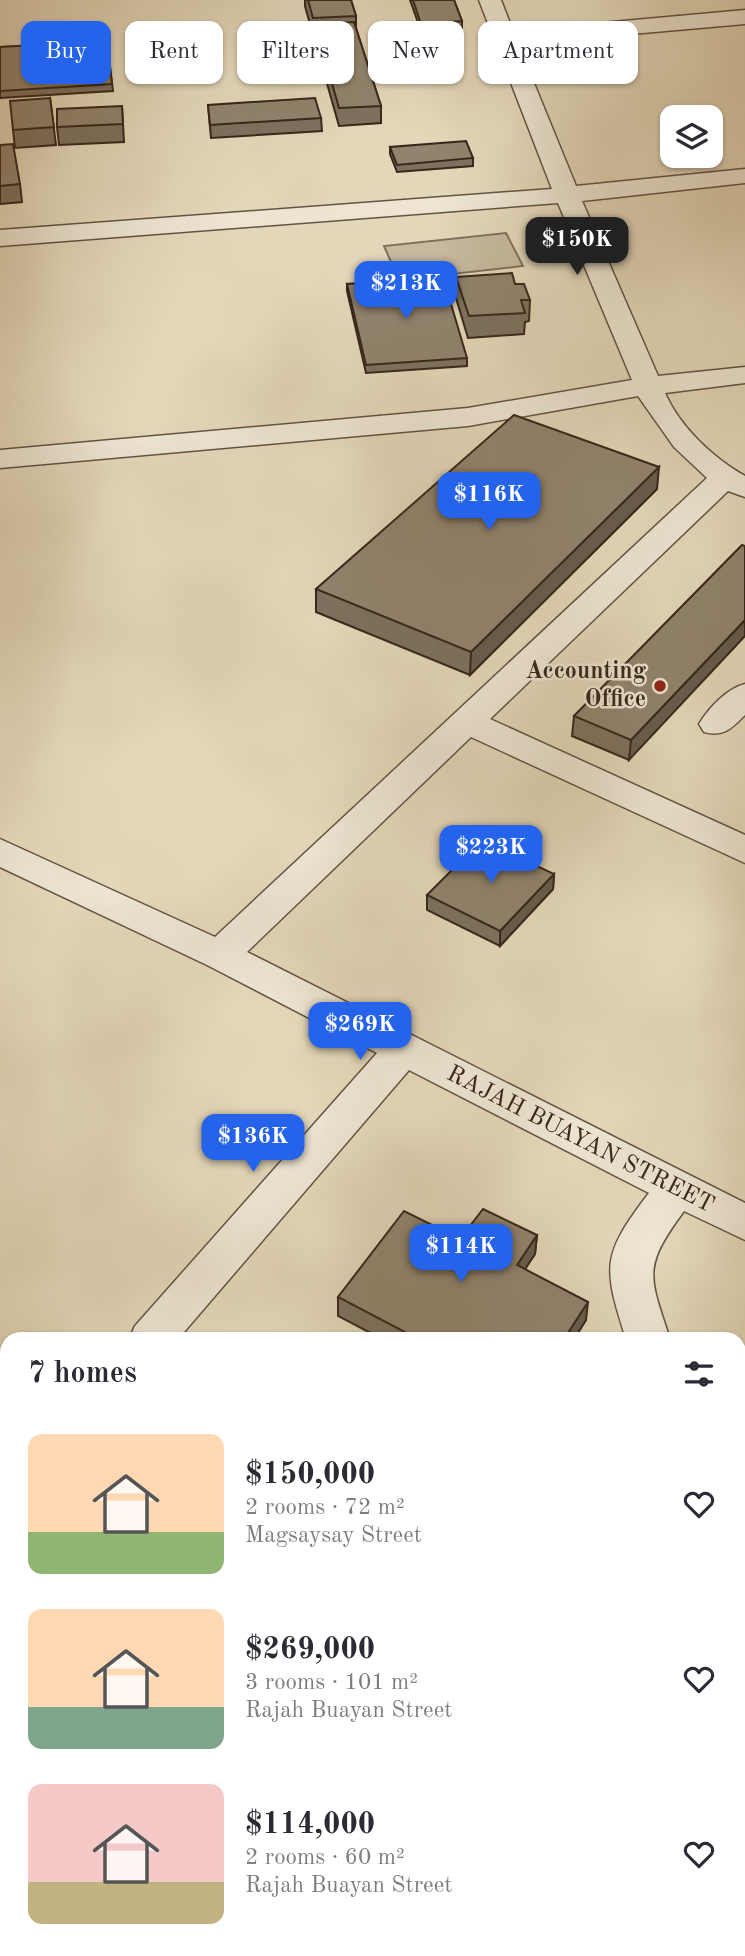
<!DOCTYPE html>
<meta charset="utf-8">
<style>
body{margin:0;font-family:"Old Standard TT",serif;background:#f7f7f7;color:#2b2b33;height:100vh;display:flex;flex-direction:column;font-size:26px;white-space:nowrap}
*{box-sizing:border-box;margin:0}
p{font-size:23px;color:#7c7c81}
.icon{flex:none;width:38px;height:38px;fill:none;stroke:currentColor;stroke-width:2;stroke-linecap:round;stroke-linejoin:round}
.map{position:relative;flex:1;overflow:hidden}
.panel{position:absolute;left:0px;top:1332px;width:746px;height:625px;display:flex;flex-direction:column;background:#fff;border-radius:21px 21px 0 0;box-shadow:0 2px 5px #0004}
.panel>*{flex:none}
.banner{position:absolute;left:21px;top:21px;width:704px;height:63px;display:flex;gap:14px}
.buttons{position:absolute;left:660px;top:105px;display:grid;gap:14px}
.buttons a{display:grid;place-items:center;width:63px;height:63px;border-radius:14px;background:#fff;box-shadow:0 2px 5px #0004;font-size:35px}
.price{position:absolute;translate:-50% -60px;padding:0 16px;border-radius:14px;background:#2563eb;color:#fff;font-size:23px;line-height:46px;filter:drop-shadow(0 2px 4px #0008)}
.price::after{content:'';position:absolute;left:50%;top:42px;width:21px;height:16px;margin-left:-10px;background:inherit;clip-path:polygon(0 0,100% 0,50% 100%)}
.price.selected{background:#222;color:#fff}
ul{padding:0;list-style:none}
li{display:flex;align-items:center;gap:21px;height:175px;padding:0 28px}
li span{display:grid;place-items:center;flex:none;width:196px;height:140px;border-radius:14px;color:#555}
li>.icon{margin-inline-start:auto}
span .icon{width:84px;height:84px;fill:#fffc;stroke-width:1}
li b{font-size:30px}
h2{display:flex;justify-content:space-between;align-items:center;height:84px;padding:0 28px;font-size:30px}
.pill{padding:0 24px;border-radius:14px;background:#fff;box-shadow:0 2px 5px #0004;font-size:24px;line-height:63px}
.pill.selected{background:#2563eb;color:#fff}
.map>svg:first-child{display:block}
</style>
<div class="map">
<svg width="745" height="1956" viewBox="0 0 745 1956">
<rect width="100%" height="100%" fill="#e3d7b9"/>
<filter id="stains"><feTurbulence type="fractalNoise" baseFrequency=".00286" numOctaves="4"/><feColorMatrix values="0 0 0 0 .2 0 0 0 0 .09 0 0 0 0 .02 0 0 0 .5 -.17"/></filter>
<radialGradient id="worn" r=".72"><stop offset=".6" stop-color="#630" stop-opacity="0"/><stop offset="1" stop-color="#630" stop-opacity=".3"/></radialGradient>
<!-- green -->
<path fill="#c6b99e" stroke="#7f705c" stroke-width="2" d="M506,233L523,266L399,280L384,246Z"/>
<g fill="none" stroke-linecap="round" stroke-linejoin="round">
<defs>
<path id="minor" d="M479,0H501L513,31L745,10V24L518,44L576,186L745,169V183L582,201L658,376L745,367V383L665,393C680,427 713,458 745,476V497L728,491L490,719L745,835V863L471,737L247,952L745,1203V1240L684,1211C642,1268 649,1275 670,1339H626C603,1266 601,1256 649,1193L409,1070L178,1339H129L135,1326L377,1053L207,965L0,867V839L215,937L707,478L674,447L638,396L468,426L0,468V450L468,408L632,380L558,203L0,246V230L552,189Z
M745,684V715C731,729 724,737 704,732L699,724C709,708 726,689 745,684Z
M0,1389L7,1392V1434L0,1432Z
M7,1481V1529L0,1532V1483Z
M738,1896L745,1899V1956L728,1950H738Z"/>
</defs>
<!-- minor casing -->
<use href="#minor" stroke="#635342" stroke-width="3"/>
<!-- minor -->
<use href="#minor" fill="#ede5d2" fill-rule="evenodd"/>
</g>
<!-- wall -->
<path fill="#7d715e" stroke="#38271a" stroke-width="2" d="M305,0H351L356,16V28L381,106V123L339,126L315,41V35H313L305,6Z
M410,0H454L462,21V28L421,31Z
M250,29L301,41L302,58L254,60L251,46Z
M107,41L113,91L0,98V47Z
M50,98L56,145L15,148L13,130Z
M208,105L321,118L322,131L211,138Z
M122,106L124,142L59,145L57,127Z
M0,145L20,184L22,202L0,204Z
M390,147L473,158V166L397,172L390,154Z
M456,277L515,284L530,300L529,321L525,322L524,334L468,338L456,298Z
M347,284L467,358V366L366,373L347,291Z
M657,489L470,675L316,612V589Z
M745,546L629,760L572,736L574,716Z
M554,874L553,889L500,946L427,910V895Z
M537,1235L535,1254L525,1269L586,1320L574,1339H382L338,1316V1297L460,1239Z"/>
<!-- shaded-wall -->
<path fill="#665c4c" stroke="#38271a" stroke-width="2" d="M659,467L657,489L470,675L471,652Z
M745,620V636L629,760L631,740Z
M554,874L553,889L500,946V931Z
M537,1235L535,1254L515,1284L517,1265Z
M588,1302L586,1320L574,1339H564Z"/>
<!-- building -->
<path fill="#91836d" stroke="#38271a" stroke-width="2" d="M308,0H351L356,16L313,18Z
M413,0H454L462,21L421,24Z
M354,22L381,106L339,108L315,24Z
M298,26L301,41L253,43L250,29Z
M107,41L112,84L0,91V47Z
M50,98L54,127L13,130L10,101Z
M315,98L321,118L210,125L208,105Z
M122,106L123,124L57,127V109Z
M466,141L473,158L397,165L390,147Z
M13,144L20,184L0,186V145Z
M512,273L515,284H524L530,300H521L525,313L469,316L456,277Z
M443,277L467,358L366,365L347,284Z
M514,415L659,467L471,652L316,589Z
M742,545L745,546V620L631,740L574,716Z
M482,840L554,874L500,931L427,895Z
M483,1209L537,1235L517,1265L588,1302L564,1339H418L338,1297L404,1211L460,1239Z"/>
<!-- markers -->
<circle fill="#8f2418" stroke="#ede5d2" stroke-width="2.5" cx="660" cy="686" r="7"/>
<g text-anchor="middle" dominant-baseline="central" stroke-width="5" stroke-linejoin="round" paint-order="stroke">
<!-- poi labels -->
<g font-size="24" font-weight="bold" fill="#38271a" stroke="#ede5d2" text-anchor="end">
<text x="646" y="672">Accounting<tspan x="646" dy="28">Office</tspan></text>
</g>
<!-- street labels -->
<g font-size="24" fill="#38271a" stroke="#ede5d2">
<text transform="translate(580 1140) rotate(27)">RAJAH BUAYAN STREET</text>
</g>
</g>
<rect width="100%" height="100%" filter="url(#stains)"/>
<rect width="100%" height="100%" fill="url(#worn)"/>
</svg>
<div class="buttons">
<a><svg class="icon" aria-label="layers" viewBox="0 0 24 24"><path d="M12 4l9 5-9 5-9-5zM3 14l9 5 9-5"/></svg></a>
</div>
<b class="price selected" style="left:577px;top:277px">$150K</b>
<b class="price" style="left:406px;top:321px">$213K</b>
<b class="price" style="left:489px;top:532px">$116K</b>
<b class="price" style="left:491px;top:885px">$223K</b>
<b class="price" style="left:360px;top:1062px">$269K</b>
<b class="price" style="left:253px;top:1174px">$136K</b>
<b class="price" style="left:461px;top:1284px">$114K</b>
<div class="banner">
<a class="pill selected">Buy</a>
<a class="pill">Rent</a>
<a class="pill">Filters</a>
<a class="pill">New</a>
<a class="pill">Apartment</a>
</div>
<section class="panel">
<h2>7 homes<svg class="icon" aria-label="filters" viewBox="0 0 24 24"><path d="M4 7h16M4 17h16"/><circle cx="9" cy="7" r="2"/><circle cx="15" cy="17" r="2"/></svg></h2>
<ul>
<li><span style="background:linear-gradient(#ffd9b3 70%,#8fb573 0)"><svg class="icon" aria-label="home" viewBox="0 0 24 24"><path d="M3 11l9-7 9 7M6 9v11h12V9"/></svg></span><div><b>$150,000</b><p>2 rooms · 72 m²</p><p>Magsaysay Street</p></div><svg class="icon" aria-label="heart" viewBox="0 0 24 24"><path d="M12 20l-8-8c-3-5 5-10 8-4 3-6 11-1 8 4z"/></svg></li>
<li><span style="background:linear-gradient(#ffd9b3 70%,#7fa58c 0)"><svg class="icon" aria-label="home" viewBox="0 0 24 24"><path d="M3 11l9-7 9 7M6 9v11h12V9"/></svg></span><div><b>$269,000</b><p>3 rooms · 101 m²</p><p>Rajah Buayan Street</p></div><svg class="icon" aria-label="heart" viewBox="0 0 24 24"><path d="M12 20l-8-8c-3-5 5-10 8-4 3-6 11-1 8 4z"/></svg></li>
<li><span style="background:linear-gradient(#f6c9c9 70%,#c2b280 0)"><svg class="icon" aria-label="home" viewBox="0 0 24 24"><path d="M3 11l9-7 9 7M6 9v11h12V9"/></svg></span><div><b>$114,000</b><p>2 rooms · 60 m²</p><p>Rajah Buayan Street</p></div><svg class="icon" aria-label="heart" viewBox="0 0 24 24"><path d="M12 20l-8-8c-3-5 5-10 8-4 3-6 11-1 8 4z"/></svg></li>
</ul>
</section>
</div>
